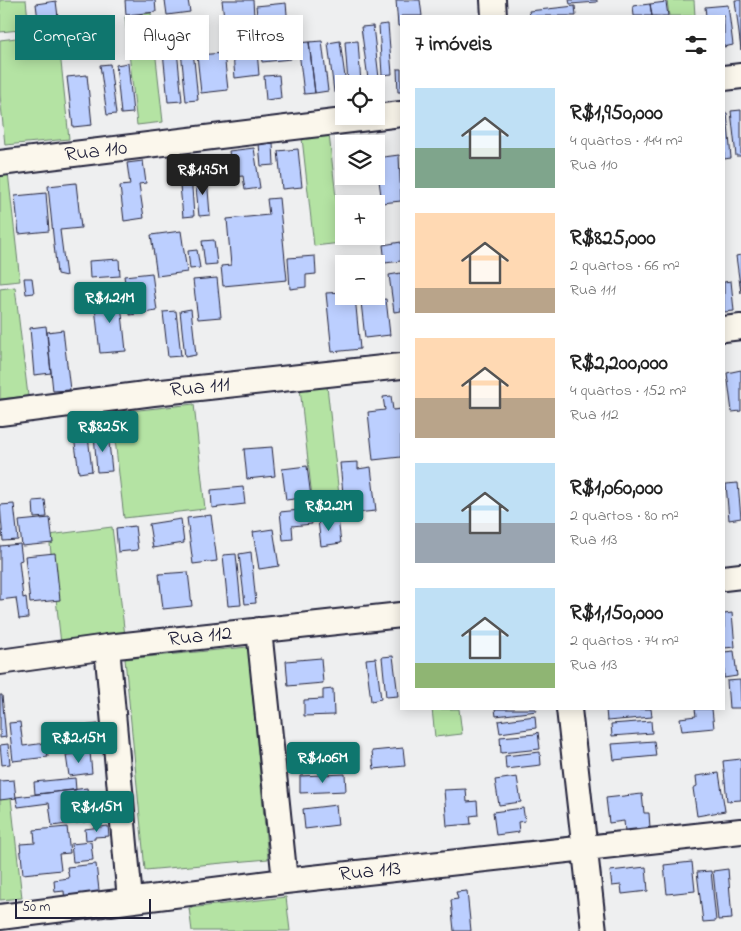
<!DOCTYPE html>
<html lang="pt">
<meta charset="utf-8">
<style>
body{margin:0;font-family:"Indie Flower",sans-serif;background:#f2f2f2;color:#222;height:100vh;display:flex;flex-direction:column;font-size:19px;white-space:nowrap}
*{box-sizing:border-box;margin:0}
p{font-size:16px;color:#767676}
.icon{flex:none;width:28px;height:28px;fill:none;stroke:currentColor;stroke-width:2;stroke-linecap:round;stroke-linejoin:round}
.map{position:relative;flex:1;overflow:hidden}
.drawer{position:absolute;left:400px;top:15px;width:325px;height:695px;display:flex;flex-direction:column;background:#fff;border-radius:0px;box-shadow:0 2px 12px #0003}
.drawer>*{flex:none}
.banner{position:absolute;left:15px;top:15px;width:310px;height:45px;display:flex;gap:10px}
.fabs{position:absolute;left:335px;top:75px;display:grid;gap:10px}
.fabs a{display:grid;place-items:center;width:50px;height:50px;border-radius:0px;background:#fff;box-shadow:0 2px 12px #0003;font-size:25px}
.scale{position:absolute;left:15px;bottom:12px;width:136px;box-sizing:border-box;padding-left:5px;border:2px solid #22223b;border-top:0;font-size:14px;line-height:18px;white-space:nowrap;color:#22223b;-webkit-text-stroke:4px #fbf7ec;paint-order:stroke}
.price{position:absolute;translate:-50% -42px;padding:0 11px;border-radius:5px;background:#0f766e;color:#fff;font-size:16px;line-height:32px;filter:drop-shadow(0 1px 2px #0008)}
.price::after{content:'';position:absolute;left:50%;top:30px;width:15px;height:11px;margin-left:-8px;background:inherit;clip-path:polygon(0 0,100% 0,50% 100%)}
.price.current{background:#222;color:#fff}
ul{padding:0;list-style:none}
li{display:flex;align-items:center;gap:15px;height:125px;padding:0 15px}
li span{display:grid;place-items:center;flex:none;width:140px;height:100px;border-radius:0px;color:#555}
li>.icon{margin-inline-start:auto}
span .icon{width:60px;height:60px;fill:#fffc;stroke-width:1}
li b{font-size:21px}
h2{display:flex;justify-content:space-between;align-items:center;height:60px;padding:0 15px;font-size:21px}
.pill{padding:0 18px;border-radius:0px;background:#fff;box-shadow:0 2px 12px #0003;font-size:18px;line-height:45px}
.pill.current{background:#0f766e;color:#fff}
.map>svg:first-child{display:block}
</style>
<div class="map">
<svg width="741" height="931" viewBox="0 0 741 931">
<rect width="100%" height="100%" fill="#eeeff0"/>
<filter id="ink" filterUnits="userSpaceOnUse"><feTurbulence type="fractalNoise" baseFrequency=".02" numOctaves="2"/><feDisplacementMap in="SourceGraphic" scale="10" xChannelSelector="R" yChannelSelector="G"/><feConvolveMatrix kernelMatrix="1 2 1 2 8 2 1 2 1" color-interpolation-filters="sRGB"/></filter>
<g filter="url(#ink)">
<!-- green -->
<path fill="#b4e3a3" stroke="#6b826f" d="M0,0H26L29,29L0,32Z
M667,0H694L695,16H669Z
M151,13L163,122L137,125L125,17Z
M58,33L69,139L5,145L0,95V40Z
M329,134L341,243L314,246L302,138Z
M8,172L20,281L0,283V173Z
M15,287L28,396L0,399V289Z
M327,386L339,495L312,497L300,388Z
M194,404L205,509L124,518L112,413Z
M112,527L125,636L61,644L49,535Z
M248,647L268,859L145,870L125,659Z
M432,709H459L462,734L435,737Z
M10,789L22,898L0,900V790Z
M286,897L290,931H192L189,908Z"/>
<!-- building -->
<path fill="#bccfff" stroke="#22223b" d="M125,0H155L156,12L126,15Z
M165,0H188L190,12L167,15Z
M222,0H253L254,16L224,18Z
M396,0H420L422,16H401V26H398Z
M569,0H597V2L570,4Z
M735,0H741V50Z
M56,1L59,25L39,28L36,4Z
M666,2L668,16H652L650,4Z
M286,3L291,59L262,62L256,6Z
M650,4L652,16H634L633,6Z
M728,5L733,45L724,47V16H706L705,7Z
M575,6L576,16H530L529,11Z
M388,24L392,74L382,75L379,25Z
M373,26L379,78L368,79L361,27Z
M256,39L259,75L235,78L232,42Z
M322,41L328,91L315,93L309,42Z
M340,41L346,84H344V91L334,92L328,43Z
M358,41L361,84H348L345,42Z
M309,42L315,93L304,94L298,43Z
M177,50L182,101L168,102L163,52Z
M193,50L198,100L186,101L181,51Z
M224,53L228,90L201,93L197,55Z
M128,63L133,113L121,114L116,65Z
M110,64L116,114L107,115L100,65Z
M397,69H401V92H398Z
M87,75L92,125L73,127L67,77Z
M279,75L281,98L266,100L264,76Z
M741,110V156H736L731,111Z
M724,113H727L731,158L724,159Z
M273,143L274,165L261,166L259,144Z
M254,148L260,188L245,190L243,176L233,177L229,151Z
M298,149L302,187L282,189L278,151Z
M399,155L401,201L382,203L376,158Z
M143,161L146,183L139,184L144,218L124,221L120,186L130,185L127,163Z
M191,174L194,216L183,217L179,175Z
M207,177L210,215L199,216L195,178Z
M76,183L81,228L60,230L66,276L57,274L48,186Z
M46,193L49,231L19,234L15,196Z
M279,198L287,280L223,286L221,266L231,265L227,219L269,215L267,199Z
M181,231L187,272L157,276L151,235Z
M214,240L217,264L205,265L202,241Z
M401,242V261L385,263L383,245Z
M197,250L200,268L190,269L188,251Z
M741,255V293L736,256Z
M315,256L316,274L306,275V287L290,289L288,258Z
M119,259L120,276L90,278L89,261Z
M152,273L157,311L130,315L124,276Z
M401,273V311L394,312L389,275Z
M24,278H32L34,293L26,294Z
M217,278L221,317L198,319L193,280Z
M731,281L734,311L724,312V282Z
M344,292V296H355L360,349L332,352L326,293Z
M120,295L126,351L100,353L94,298Z
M386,299L390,335L365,338L361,302Z
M191,309L196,355L185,357L180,311Z
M176,311L181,356L168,357L163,312Z
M46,326L51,373L34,375L30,328Z
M63,330L70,390L53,391L47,332Z
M741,370V411L732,412L727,373Z
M391,396L393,410L401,409V457L373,460L368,412L385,410L383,397Z
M108,433L112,471L97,472L94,434Z
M88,436L92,471L79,473L74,437Z
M272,447L275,476L247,479L244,449Z
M358,462V469L371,467L376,511L345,514L340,463Z
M307,466L311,497L286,500L282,469Z
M738,483L741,518L729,520L726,484Z
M243,487L245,504L212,508L211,490Z
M45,500L47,517L34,518L33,501Z
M14,504L18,540L3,541L0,505Z
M310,509L312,524L292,526L293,539L283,540L280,512Z
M211,515L217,561L193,564L187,518Z
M50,518L53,543L22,546L19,521Z
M338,518L341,543L321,546L318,520Z
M181,519L184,543L153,548L149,524Z
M135,526L138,550L118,552L116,528Z
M273,529L279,566L259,569L253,532Z
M20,544L22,560L19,561L23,598L26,597L28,618L19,619L16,598L0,600V546Z
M251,552L256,603L245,604L239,554Z
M55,553L60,600L30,603L25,556Z
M236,554L241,605L228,606L223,555Z
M188,572L192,606L163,609L159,574Z
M732,613L735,647L724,648V614Z
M734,651L737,676L724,678V652Z
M393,656L398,696L386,697L382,657Z
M321,658L323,683L288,686L286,661Z
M376,658L381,699L371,701L366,659Z
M740,680L741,708H729L727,681Z
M333,689L334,715L304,716V700L323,699V690Z
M0,695H2L6,737L0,738Z
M495,709H536L537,711L496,716Z
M606,709H651L652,717L607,721Z
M695,709H712L714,728L682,731L680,718L696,716Z
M535,716L536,728L500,733L498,721Z
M651,721L652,733L612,736L611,724Z
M20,722L23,746L46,743L48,757L13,761L9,723Z
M98,724L101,750L69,754L66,728Z
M538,732L540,749L501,753L500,737L536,734Z
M654,741L656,756L614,760L612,744Z
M8,744L10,764L2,765L0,745Z
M403,748L405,766L374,769L372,751Z
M90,752L92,773L69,776L66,755Z
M340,752L341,766L303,769L302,755Z
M540,752L541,765L506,769L505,756Z
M741,759V800L727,801L723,761Z
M719,773L725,811L697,816L693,788L697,786L696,776Z
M345,774L346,791L300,793V776Z
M517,777L521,802L499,805L495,780Z
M75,778L76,790L35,794L34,782Z
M14,780L16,798L0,800V781Z
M87,788L91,821L52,826L49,803L18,807L16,797Z
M466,789L467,802L477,801L478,815L470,816L471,824L447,826L444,790Z
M642,794L644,813H649L650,828L625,831L624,821L609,823L606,798Z
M336,805L338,825L305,829L303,809Z
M523,808L525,821L518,822L519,832L496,835L493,812Z
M108,826L109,836L95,837V839L86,840L85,829Z
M67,827L70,853L59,854L61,870L23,874L20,844L35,843L34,830Z
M91,842L93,860L73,862L71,844Z
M692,862L695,891L667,894L664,865Z
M96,864L100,899L65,903L64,891L55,892L54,880L69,878L67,867Z
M646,867L648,891L622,894L621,885L612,886L610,871Z
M728,869L732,919L718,920L713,871Z
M711,871L716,921L703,922L697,872Z
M467,891L471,931H454L451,900L458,899L456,892Z"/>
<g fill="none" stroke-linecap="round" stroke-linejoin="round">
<defs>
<path id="minor" d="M493,0L494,16
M724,78L741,76
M0,163L401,114
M724,329L741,327
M0,413L153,393L401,366
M724,578L741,576
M259,630L285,881
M107,647L130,900
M0,662L107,647L401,615
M569,709L594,931
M0,917L285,881L741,831"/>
</defs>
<!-- minor casing -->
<use href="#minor" stroke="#22223b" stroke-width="28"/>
<!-- minor -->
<use href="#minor" stroke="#fbf7ec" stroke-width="24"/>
</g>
</g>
<g text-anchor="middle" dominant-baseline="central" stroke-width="4.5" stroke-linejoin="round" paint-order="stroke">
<!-- street labels -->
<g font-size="21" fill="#22223b" stroke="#fbf7ec">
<text transform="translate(96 152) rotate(-7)">Rua 110</text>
<text transform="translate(200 388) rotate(-6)">Rua 111</text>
<text transform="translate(200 637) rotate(-6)">Rua 112</text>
<text transform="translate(370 872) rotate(-6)">Rua 113</text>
</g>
</g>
</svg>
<div class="fabs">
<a><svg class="icon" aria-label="locate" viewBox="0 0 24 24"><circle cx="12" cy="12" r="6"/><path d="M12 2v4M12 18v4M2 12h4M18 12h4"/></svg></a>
<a><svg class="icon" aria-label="layers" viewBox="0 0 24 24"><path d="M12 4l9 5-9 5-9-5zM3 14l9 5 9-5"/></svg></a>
<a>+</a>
<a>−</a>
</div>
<div class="scale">50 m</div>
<b class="price current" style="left:203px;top:196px">R$1.95M</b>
<b class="price" style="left:110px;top:324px">R$1.21M</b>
<b class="price" style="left:103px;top:453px">R$825K</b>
<b class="price" style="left:329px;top:532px">R$2.2M</b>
<b class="price" style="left:79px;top:764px">R$2.15M</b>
<b class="price" style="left:323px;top:784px">R$1.06M</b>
<b class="price" style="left:97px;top:833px">R$1.15M</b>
<div class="banner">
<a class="pill current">Comprar</a>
<a class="pill">Alugar</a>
<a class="pill">Filtros</a>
</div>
<section class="drawer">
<h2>7 imóveis<svg class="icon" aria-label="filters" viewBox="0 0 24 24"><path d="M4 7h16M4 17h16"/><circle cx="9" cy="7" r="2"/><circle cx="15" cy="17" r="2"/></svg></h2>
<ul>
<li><span style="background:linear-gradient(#bfe0f5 60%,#7fa58c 0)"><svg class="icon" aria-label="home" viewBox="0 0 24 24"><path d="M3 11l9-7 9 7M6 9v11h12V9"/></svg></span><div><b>R$1,950,000</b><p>4 quartos · 144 m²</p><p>Rua 110</p></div></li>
<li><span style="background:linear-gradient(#ffd9b3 75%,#b9a48a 0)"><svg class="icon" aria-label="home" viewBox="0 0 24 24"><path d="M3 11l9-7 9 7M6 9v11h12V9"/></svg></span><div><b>R$825,000</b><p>2 quartos · 66 m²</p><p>Rua 111</p></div></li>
<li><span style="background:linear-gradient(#ffd9b3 60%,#b9a48a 0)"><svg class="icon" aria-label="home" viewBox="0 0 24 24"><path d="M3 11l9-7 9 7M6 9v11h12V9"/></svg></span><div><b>R$2,200,000</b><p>4 quartos · 152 m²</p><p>Rua 112</p></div></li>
<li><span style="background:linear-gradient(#bfe0f5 60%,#9aa5b1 0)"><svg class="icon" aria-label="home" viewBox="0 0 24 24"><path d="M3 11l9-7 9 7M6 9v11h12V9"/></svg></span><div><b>R$1,060,000</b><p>2 quartos · 80 m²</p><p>Rua 113</p></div></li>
<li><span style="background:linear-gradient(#bfe0f5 75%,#8fb573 0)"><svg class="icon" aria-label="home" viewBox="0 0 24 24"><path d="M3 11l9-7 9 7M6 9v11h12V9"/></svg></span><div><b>R$1,150,000</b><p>2 quartos · 74 m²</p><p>Rua 113</p></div></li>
</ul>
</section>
</div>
